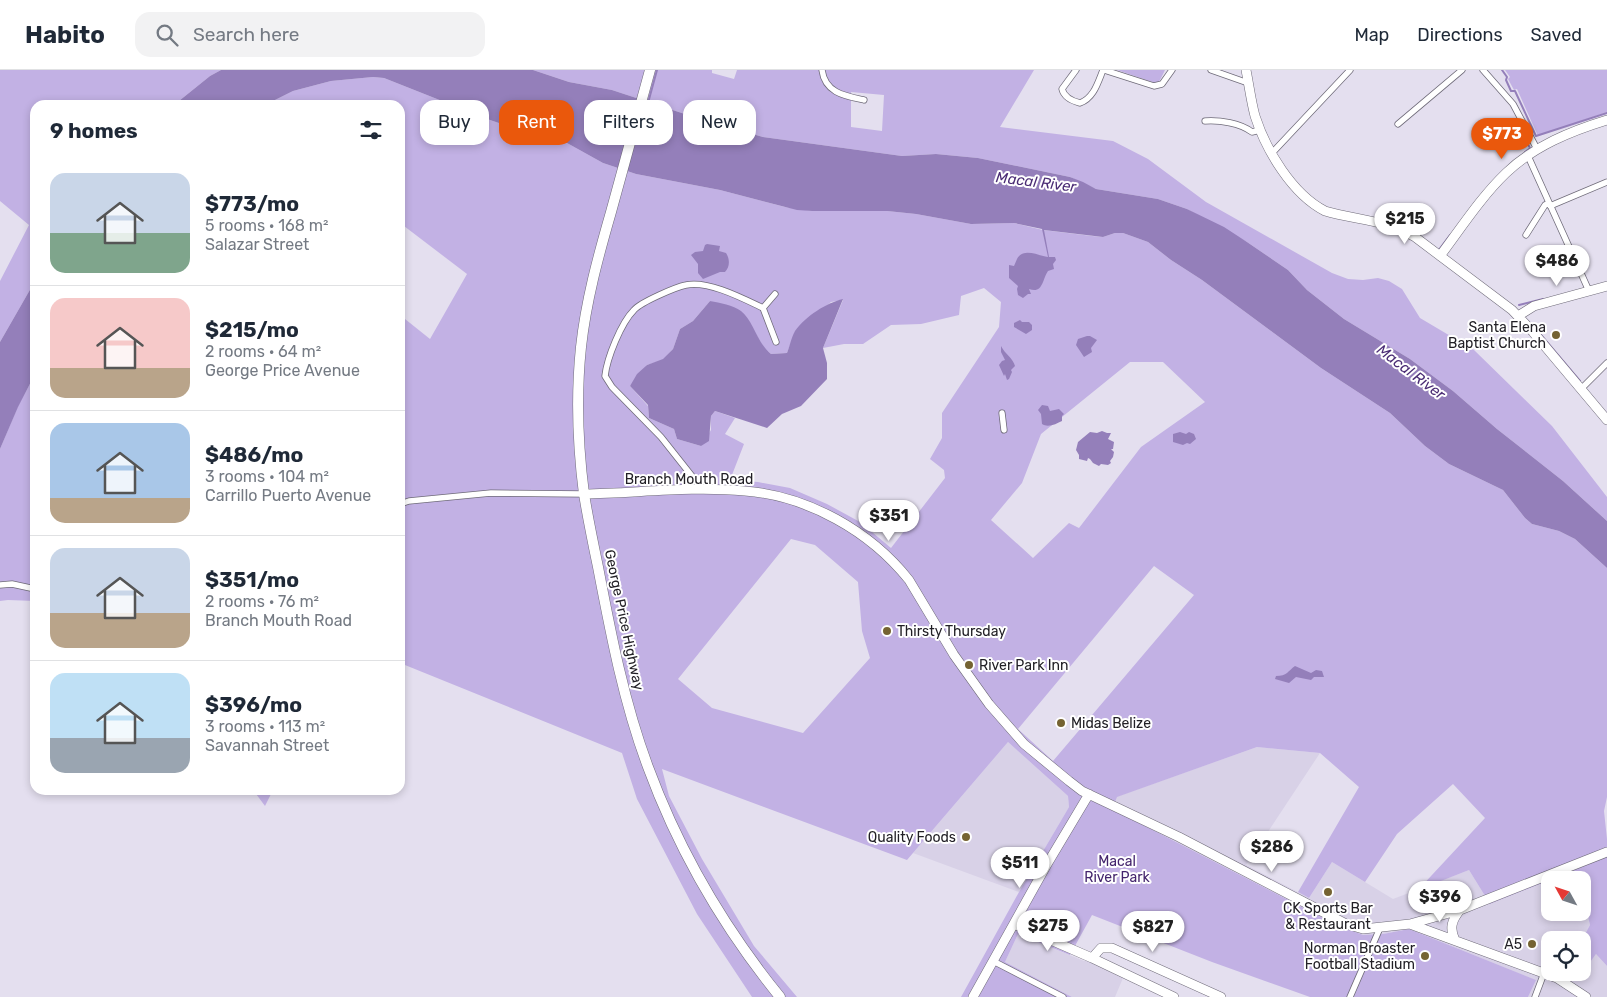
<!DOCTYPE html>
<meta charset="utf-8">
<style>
body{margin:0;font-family:Rubik,sans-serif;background:#f2f2f3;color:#1f2937;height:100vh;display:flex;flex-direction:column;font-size:19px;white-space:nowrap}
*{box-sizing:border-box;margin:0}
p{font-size:16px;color:#747a83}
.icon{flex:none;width:28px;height:28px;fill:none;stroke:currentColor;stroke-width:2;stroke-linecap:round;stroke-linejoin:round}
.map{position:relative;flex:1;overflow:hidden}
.sheet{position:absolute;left:30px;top:30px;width:375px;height:695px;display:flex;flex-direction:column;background:#fff;border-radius:15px;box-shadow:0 2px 8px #0003}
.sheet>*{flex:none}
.guide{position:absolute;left:420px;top:30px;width:475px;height:45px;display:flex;gap:10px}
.needle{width:32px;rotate:310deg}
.controls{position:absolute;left:1541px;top:801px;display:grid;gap:10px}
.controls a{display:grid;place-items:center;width:50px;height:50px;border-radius:10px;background:#fff;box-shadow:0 2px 8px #0003;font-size:25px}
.price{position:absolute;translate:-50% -42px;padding:0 11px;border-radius:18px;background:#fff;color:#222;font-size:16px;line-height:32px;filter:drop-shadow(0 1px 2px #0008)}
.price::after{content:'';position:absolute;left:50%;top:30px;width:15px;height:11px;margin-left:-8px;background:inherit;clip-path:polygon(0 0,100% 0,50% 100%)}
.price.current{background:#ea580c;color:#fff}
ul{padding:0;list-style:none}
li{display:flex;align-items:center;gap:15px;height:125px;padding:0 20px}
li+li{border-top:1px solid #e0e1e3}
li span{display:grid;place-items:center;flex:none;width:140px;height:100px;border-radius:15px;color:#555}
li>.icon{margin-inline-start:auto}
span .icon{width:60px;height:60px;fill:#fffc;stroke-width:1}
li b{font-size:21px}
h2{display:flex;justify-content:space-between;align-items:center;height:60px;padding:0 20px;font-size:21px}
.chip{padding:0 18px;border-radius:15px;background:#fff;box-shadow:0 2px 8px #0003;font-size:18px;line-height:45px}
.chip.current{background:#ea580c;color:#fff}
header{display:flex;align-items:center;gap:30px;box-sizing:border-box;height:70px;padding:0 25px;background:#fff;border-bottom:1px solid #e0e1e3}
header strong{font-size:24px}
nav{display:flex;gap:28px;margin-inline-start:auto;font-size:18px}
.search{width:350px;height:45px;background:#f2f2f3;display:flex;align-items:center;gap:12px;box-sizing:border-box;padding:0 18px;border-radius:15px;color:#747a83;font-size:19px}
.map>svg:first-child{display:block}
</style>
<header>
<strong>Habito</strong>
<div class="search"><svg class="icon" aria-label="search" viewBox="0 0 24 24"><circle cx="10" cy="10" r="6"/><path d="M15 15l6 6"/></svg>Search here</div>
<nav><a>Map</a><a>Directions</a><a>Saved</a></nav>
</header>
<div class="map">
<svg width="1607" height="927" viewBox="0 0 1607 927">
<rect width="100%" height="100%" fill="#e4dfef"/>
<!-- built -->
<path fill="#d8d1e7" d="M1008,672L1068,726L1069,737L1019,822L913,783Z
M1257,677L1320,683L1246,795L1309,828L1332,792L1393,829L1469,800L1490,834L1550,810V842H1582L1583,826L1590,855L1582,870H1550V902L1568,903L1566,906L1577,909L1596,884L1607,896V927H1528L1535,910L1409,859L1383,864L1363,865L1333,853L1112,739L1116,727Z
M1018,864L1084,891H1090L1123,908L1115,927H1072L1005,892Z"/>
<!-- green -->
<path fill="#c2b1e4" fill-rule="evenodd" d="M0,0H221L210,6L174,35H35V211L0,272V211L29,155L0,131Z
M533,0H712V3L734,9L737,0H1034L1000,57L1113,71L1148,89L1206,132L1332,203L1348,209L1363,210L1378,208L1389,211L1402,219L1420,248L1474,280L1552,356L1607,427V451L1563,411L1497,359L1453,321L1410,289L1344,249L1307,220L1288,200L1247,172L1187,139L1158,129L1096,119L1070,107L978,88L936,84L902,86L763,67L706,51L612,20L569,12ZM851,22L884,25L882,61L851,57Z
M1117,0H1165L1158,14Z
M1505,0H1607V42L1538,66L1517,19L1514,20L1508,9L1510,7Z
M373,7L384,8L490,50L543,68L567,73L603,93L636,104L720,120L785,137L812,141H887L916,144L971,154L1014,153L1043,160L1092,166L1103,167L1115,163H1123L1148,172L1171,190L1202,210L1321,298L1390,343L1425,376L1449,394L1503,420L1525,448L1532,454L1559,461L1575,469L1607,498V727L1604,741L1607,769V896L1596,884L1583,902L1582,870L1590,855L1583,826L1582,810H1573L1560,806L1490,834L1469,800L1418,820L1485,748L1453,714L1397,764L1365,812L1332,792L1309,828L1298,822L1359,717L1320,683L1257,677L1117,727L1112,739L1333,853L1363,865L1383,864L1409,859L1536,910L1528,927H1310L1212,892L1092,845L1070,885L1018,864L1005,892L1072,927H961L1019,822L1069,737L1068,726L1008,672L907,790L662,699L669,726L702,789L754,876L797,927H752L697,844L637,729L622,683L400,593V245L430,269L467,204L404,156L400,161V35H265L293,21L331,11ZM984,218L1001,232L999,257L942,343V368L930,389L944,400L945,408L891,478L860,452L827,434L790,418L758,412L730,410L744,374L725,364L735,348L715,341L711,346V360L701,376L677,369L674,359L649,348L648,336L630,316L647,295L663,290L673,279L680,259L693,251L710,231L753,259L764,278L771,284L787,283L795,262L831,232L843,230L823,278L844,274H863L891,255L921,254L959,245L961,226ZM1130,292H1163L1205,332L1141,377L1079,458L1069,453L1033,488L991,450L1022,413L1041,364ZM791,469L815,475L858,512L862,561L870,588L803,663L712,638L678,609ZM1154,496L1194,525L1053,691L1018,659Z
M35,304V531L8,530L0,531V379L18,336Z
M253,720H273L265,736Z"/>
<!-- water -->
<path fill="#947fba" d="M221,0H533L569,12L612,20L706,51L763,67L902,86L936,84L978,88L1070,107L1083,112L1096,119L1158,129L1187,139L1224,157L1247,172L1288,200L1307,220L1344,249L1410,289L1453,321L1497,359L1563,411L1607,451V498L1575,469L1559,461L1532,454L1525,448L1503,420L1449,394L1425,376L1390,343L1321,298L1202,210L1171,190L1148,172L1123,163H1115L1103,167L1044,160L1049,187H1055L1056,190L1053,194L1054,199L1048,201C1042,210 1043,224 1029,219L1031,224H1028L1023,228L1018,225L1017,219L1018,216L1009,208V195L1014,196C1015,194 1016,191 1017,189C1023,177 1039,186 1048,187L1042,159L1014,153L971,154L916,144L887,141H812L797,140L720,120L636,104L603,93L567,73L543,68L490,50L384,8L373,7L331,11L293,21L265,35H174L210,6Z
M707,174L720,176L719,181L726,183C730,189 730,197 725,202H720L703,209L698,203V194L691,185L695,182L703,181L705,175Z
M35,211V304L18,337L0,379V272Z
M843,229L823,278L827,293V309L801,336L782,344L767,358L715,341L711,346L709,371L701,376L677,369L674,359L649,348L648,335L630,316L637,304L647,295L663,289L673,279L680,259L693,251L710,231C720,233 733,235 741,241C753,250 757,273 771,284L787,283C790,276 791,268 795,261C806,246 826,233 843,229Z
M1020,250L1022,252H1029L1032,255V260L1026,264L1014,257V253Z
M1087,266H1090L1097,270L1091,278L1092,282L1084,287L1076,275L1078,269Z
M1001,276C1005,284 1013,288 1015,296L1011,300L1012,302L1009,309L1007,310L1005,304L1004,306L999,295L1002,291L1005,290L1001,282Z
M1042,335L1048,336L1050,341L1059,339L1064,344L1062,346V351C1056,354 1048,358 1042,354L1041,344L1038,340Z
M1102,361L1107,363H1111L1108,369L1114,372L1113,379H1111L1114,382L1113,387L1110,391L1111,393L1108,395L1101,394L1099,396L1093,393L1090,389L1088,388L1087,391L1079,389V385L1076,380L1078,372L1090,362L1097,363Z
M1180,362L1186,364L1189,362L1194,364L1196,369L1190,374L1187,373L1183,375L1173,372V364Z
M1295,596L1311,603L1316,600L1322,601L1324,607H1314L1311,610L1296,607L1289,613L1275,609L1276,606C1287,606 1288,601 1295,596Z"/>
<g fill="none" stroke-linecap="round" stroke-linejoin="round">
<!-- stream -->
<path stroke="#947fba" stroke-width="2" d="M1502,0L1507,7L1506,10L1511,21H1515L1536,66L1607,43
M648,33L657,0
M1525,82L1530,78L1526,71
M1438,181L1450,165
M1519,235L1543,229
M1541,265L1580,311"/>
<defs>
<path id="street" d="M822,0C825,23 845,26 864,30
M1076,0L1062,19C1064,27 1072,31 1080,33C1094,28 1098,12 1103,0
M1104,0L1154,16L1162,14L1172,0
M1211,0L1248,13
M1483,0L1513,34L1537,79
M1205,51C1220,50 1240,53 1252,62L1260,60
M1398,54L1462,0
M1272,83L1350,0
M1528,86L1589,221
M1550,136L1607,112
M1526,165L1545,135L1549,133
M763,238L776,272
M1581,319L1607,293
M1002,343L1004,360
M700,420L699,415L661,367L612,317L605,306C607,288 621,253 634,240C641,232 676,217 686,215C708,210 744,229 763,238L775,224
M400,434L409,431L491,423L584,424
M0,515L12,514L35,519
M993,891L1063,927
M1350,927L1380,858
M1535,927L1544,903"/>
<path id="secondary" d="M1246,0C1249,15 1251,31 1255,46C1266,80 1292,124 1325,141C1355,150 1387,150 1415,167L1512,240L1533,262L1607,350
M1440,186C1461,158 1481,127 1506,103C1534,76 1571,61 1607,50
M1518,246L1534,236L1607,216
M584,424C638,423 692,416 745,421C808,426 870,461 909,510L954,585L989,634L1024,674L1069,711L1082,721L1179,767L1346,854L1363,859L1410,854L1418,857L1557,908L1586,927
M1014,854L1092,888L1174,927
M1410,854L1460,840L1607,782
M1455,870C1449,858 1452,850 1460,840
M1092,888L1101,878H1112L1221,927
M973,927L1046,796L1089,724"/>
<path id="highway" d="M650,0C637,47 624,95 611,142C598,187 586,231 581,277C576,325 578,377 584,424C588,449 593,473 598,497C611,565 624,633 648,697C679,781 724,858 780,927"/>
</defs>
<!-- street casing -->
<use href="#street" stroke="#6f6b79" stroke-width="7"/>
<!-- secondary casing -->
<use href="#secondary" stroke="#6f6b79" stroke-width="10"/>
<!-- highway casing -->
<use href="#highway" stroke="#6f6b79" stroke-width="11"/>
<!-- street -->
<use href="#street" stroke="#fff" stroke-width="5.5"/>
<!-- secondary -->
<use href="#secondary" stroke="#fff" stroke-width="9"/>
<!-- highway -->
<use href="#highway" stroke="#fff" stroke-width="10"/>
</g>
<!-- markers -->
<g fill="#756332" stroke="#fff" stroke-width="2">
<circle cx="1556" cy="265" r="5"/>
<circle cx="887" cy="561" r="5"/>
<circle cx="969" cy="595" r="5"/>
<circle cx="1061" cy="653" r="5"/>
<circle cx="966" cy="767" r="5"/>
<circle cx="1328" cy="822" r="5"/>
<circle cx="1532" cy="874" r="5"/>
<circle cx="1425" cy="886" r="5"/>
</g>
<g text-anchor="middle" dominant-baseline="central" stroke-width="4" stroke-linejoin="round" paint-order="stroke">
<!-- poi labels -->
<g font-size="14" fill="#222026" stroke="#fff" text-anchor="end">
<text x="1546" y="257">Santa Elena<tspan x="1546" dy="16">Baptist Church</tspan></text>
<text x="897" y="561" text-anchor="start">Thirsty Thursday</text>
<text x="979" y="595" text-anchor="start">River Park Inn</text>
<text x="1071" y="653" text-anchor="start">Midas Belize</text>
<text x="956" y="767">Quality Foods</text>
<text x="1328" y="838" text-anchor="middle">CK Sports Bar<tspan x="1328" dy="16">&amp; Restaurant</tspan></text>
<text x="1522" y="874">A5</text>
<text x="1415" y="878">Norman Broaster<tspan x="1415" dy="16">Football Stadium</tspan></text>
</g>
<!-- street labels -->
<g font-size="14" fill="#222026" stroke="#fff">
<text x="689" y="409">Branch Mouth Road</text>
<text transform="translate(624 550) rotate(78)">George Price Highway</text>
</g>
<!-- park labels -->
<g font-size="14" fill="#44256d" stroke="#fff">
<text x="1117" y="791">Macal<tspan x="1117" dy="16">River Park</tspan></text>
</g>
<!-- water labels -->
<g font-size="15" font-style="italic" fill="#4b2d75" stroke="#fff">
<text transform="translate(1036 112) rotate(7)">Macal River</text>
<text transform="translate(1411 302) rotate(37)">Macal River</text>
</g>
</g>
</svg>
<div class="controls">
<a><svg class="needle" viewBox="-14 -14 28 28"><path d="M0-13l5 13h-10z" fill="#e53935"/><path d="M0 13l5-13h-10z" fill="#747a83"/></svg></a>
<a><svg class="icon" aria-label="locate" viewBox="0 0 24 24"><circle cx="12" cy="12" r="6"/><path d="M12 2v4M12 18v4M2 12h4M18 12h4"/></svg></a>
</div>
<b class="price current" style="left:1502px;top:90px">$773</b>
<b class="price" style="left:1405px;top:175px">$215</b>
<b class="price" style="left:1557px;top:217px">$486</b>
<b class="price" style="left:889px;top:472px">$351</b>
<b class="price" style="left:1272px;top:803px">$286</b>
<b class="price" style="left:1020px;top:819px">$511</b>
<b class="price" style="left:1440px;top:853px">$396</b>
<b class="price" style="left:1048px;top:882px">$275</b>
<b class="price" style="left:1153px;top:883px">$827</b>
<div class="guide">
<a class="chip">Buy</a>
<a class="chip current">Rent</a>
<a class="chip">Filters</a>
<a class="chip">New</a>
</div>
<section class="sheet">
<h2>9 homes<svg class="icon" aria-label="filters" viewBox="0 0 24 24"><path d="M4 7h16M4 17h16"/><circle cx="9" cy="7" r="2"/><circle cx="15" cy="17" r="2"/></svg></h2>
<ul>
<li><span style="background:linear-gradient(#c9d6e8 60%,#7fa58c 0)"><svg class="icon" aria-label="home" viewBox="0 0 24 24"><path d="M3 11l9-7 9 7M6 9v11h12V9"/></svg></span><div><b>$773/mo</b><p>5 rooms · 168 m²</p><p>Salazar Street</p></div></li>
<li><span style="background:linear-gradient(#f6c9c9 70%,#b9a48a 0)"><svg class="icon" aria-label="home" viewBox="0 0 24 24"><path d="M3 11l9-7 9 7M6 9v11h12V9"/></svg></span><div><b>$215/mo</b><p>2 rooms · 64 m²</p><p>George Price Avenue</p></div></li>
<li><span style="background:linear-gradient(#a9c7e8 75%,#b9a48a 0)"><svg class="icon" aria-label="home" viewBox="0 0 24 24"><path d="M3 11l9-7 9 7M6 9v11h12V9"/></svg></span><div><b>$486/mo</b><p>3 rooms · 104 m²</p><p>Carrillo Puerto Avenue</p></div></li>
<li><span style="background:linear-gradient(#c9d6e8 65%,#b9a48a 0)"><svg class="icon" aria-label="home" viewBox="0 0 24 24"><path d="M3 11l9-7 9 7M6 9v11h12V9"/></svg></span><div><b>$351/mo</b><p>2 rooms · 76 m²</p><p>Branch Mouth Road</p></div></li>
<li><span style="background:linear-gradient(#bfe0f5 65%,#9aa5b1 0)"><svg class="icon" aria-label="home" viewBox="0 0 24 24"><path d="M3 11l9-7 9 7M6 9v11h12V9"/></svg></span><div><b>$396/mo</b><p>3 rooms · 113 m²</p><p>Savannah Street</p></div></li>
</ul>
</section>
</div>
